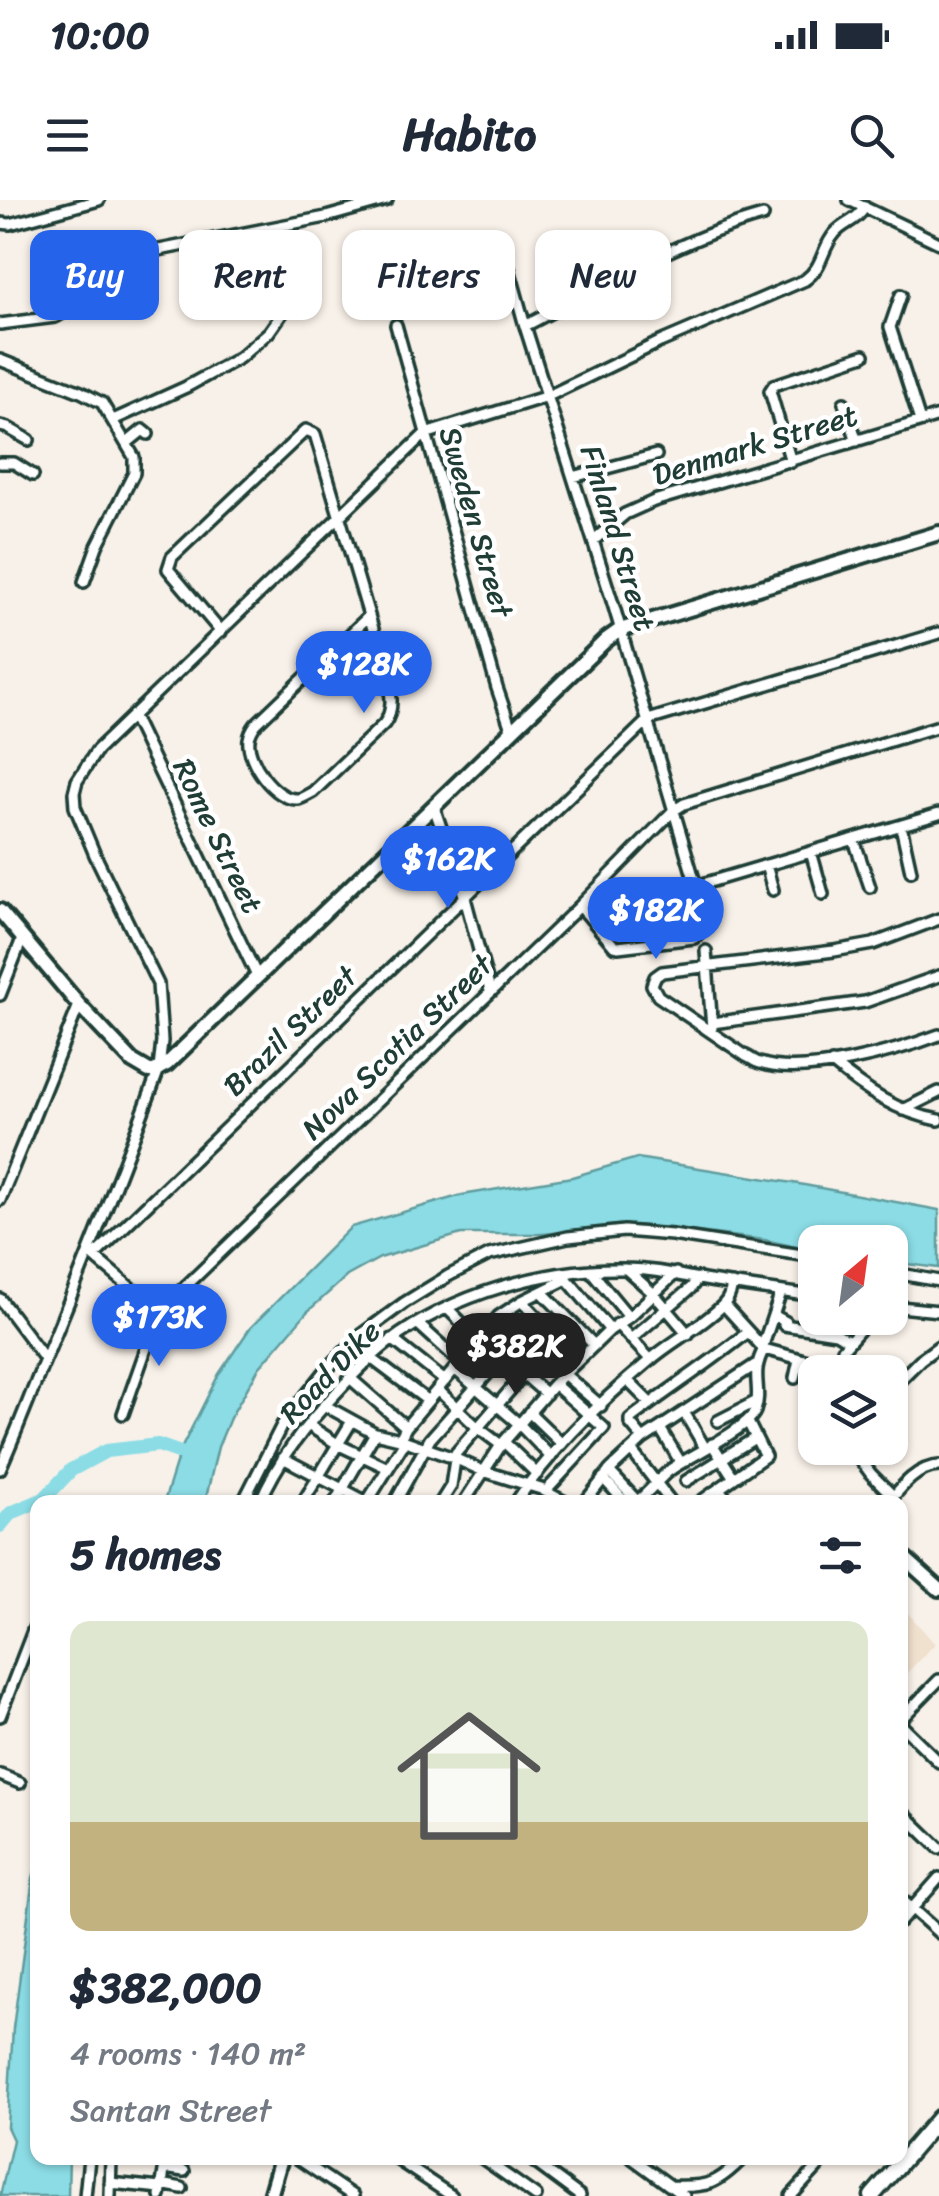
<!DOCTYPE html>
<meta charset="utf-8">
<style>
body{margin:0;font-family:Sriracha,sans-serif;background:#f6f6f7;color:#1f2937;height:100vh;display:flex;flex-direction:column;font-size:38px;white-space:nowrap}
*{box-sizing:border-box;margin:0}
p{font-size:32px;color:#747a83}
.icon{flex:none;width:55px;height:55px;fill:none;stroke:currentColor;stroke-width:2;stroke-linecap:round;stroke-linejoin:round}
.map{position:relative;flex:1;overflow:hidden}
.sheet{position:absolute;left:30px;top:1295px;width:878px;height:670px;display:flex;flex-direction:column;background:#fff;border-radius:20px;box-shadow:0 2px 8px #0004}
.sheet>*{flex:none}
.banner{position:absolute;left:30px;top:30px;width:880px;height:90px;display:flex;gap:20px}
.needle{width:65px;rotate:29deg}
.controls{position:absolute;left:798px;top:1025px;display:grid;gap:20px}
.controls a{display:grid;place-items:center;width:110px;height:110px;border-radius:20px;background:#fff;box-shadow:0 2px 8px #0004;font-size:50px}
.price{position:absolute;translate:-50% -85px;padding:0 22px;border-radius:35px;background:#2563eb;color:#fff;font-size:32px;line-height:65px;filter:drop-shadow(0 2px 5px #0008)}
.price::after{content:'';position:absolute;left:50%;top:60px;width:30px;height:22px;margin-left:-15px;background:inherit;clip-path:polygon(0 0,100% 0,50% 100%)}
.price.selected{background:#222;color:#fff}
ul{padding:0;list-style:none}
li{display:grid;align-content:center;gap:20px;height:530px;padding:0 40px}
li span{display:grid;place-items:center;height:310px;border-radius:20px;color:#555}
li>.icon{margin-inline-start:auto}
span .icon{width:180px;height:180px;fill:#fffc;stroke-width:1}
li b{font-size:42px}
h2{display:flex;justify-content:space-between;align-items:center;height:120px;padding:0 40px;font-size:42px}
.tag{padding:0 35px;border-radius:20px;background:#fff;box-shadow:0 2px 8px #0004;font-size:35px;line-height:90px}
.tag.selected{background:#2563eb;color:#fff}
.status{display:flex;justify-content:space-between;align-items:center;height:70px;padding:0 50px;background:#fff;direction:ltr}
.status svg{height:28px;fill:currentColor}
header{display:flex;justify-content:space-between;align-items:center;height:130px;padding:0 40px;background:#fff;font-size:45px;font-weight:800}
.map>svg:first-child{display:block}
</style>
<div class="status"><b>10:00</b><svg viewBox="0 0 49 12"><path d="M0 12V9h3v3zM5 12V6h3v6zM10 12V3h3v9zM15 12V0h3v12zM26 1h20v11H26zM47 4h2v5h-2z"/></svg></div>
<header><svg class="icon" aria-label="menu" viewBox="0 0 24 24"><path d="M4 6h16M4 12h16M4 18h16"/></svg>Habito<svg class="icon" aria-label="search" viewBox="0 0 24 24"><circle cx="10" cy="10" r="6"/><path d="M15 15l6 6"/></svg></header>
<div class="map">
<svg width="939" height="1996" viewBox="0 0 939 1996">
<rect width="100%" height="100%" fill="#f8f1e9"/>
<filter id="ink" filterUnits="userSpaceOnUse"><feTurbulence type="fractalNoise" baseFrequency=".01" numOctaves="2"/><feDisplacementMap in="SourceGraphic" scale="20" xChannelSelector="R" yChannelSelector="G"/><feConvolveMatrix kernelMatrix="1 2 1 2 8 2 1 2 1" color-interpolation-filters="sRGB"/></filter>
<g filter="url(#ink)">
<!-- built -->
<path fill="#f0e0ce" d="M900,1404L935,1444L900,1480Z"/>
<!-- water -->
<path fill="#8bdce5" stroke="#609c9e" stroke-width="2.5" d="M637,958L799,984L939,1010V1068L890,1062V1042H815V1051L765,1040L637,1025L543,1034H461L380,1058L347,1076L307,1112L259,1168L230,1218L218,1247L205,1302H164L180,1251L219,1174L250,1128L351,1027L462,995L572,977Z
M37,1664L38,1958H69L68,1996H0L13,1940L7,1927L13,1828L33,1678Z"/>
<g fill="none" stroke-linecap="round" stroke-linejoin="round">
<!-- river -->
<path stroke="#8bdce5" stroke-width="14" d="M0,1326L11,1313L44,1299L71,1270L106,1251L158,1245L195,1258"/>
<defs>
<path id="street" d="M849,0L939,43
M0,23L10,24L99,0
M467,47L495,38L502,43L525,126L614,407L696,686
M901,95L890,127L920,221
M0,124L55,117C68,112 75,100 89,95C106,89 129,96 144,81C152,73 148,61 154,51L326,17L387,0
M396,125L497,488L512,532
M525,126C602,86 679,39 763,16
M0,160L81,192L102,203L134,257V273L97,346L84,382
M844,203L857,241
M113,220L186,187L239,158L269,132L293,98
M0,226L8,228L29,240
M127,243L143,230L148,234
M791,262L770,191L774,185L864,155
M0,263H14L33,275
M573,277L656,255
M594,340L625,314L654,301L939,216
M221,432L168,369L172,357L306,230L315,234L384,466C389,486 397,506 384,524L313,592C311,593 301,599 298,599C275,601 246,560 249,539C250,533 253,528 256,524L368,417
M133,517L257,776
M434,607L465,698L490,791
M901,626L911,671
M854,640L870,687
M811,652L823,694
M766,665L773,690
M696,686L939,614
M580,706L614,746L618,747L694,738L699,733L692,694L696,686
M939,719L873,744L834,751L662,772L655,777L652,785L658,796L746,856C751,858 755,862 760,863C803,878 897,851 939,835
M706,751L712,828
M0,795L22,739
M712,823L865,802L939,776
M832,863C863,889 898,913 939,920
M903,910L939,892
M0,1000L79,805
M92,1055L159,1112
M94,1056L648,520L939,433
M626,1069L654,1094L688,1134
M591,1071L629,1117
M890,1072L939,1081
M566,1074L567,1079L610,1130
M542,1092L594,1145
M0,1099L45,1159
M522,1101L578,1160
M724,1105L764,1149L830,1167L843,1172
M890,1106L939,1111
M448,1109L479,1140
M504,1113L564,1174L601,1206
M775,1116L786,1122L784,1125L836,1133L849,1141
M418,1124L461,1163
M617,1124L650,1159
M809,1129L815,1105
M481,1137L546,1194
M392,1139L445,1181
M631,1139L691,1088L698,1078
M762,1148L781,1092
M371,1158L428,1201
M838,1169L843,1149L870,1118
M456,1170L519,1224L551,1257
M350,1178L406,1227
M795,1178L799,1160
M628,1181L650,1203
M438,1190L477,1227L501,1245
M890,1190L920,1160L939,1146
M324,1205L375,1233L400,1239L454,1258L483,1271L541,1289L565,1302
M529,1212L562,1244
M684,1212L705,1248
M123,1214L159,1112L580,706L673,611L684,604L939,526
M718,1221L757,1201
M308,1225L339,1245L388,1268
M660,1228L681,1263
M400,1239L406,1227L499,1116L522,1101L567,1079
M643,1239L630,1223V1219C669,1189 710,1163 748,1132
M504,1242L537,1274
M712,1244L734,1278
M852,1248L871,1274L894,1297
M631,1250L671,1302
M283,1258L367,1302
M0,1269C17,1231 31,1193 47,1155C86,1060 124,965 159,869L162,841L158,784L95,655L75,607L74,593L77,581L97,550L425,234L548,196L660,142L805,80C824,66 821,49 835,33C844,22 856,22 865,7
M609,1271L638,1302
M603,1278L625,1302
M686,1281L755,1238
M719,1289L729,1302
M546,1291L604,1228L554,1184
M243,1302L282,1225L326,1170L362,1134L404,1103L448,1076L489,1055L568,1037L624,1031L672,1035L815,1057
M260,1302C278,1260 307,1223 339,1190C354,1174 370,1157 388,1143C452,1094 547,1067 626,1069C658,1069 685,1077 716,1082C749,1087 782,1092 815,1096
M303,1302L352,1221
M335,1302L375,1233
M367,1302L402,1246L404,1240
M395,1302L430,1239L523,1134
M441,1302L451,1286L456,1253L524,1174L545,1155
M464,1302L501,1245L554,1184L610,1130L629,1117L676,1073
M516,1302C550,1251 601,1201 649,1161C672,1141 701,1127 723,1105C729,1099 731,1092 732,1084
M585,1302L611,1269L643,1239L755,1165
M636,1302C650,1292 657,1280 670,1270C688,1257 748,1229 755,1211C763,1188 749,1175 764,1149
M700,1302L765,1256L748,1222
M889,1302C902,1286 917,1267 939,1266
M0,1516L38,1418
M900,1520L939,1480
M900,1524L939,1562
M0,1575L20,1583
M900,1610L939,1648
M900,1698L939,1733
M900,1722L939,1678
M297,1958L353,1996
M395,1958L452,1996
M482,1958L536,1996
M529,1958L580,1996
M632,1958L684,1996
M164,1968L184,1971
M110,1983L161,1988
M161,1984L182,1988
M670,1986C707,1988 718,1984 743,1958
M85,1996L89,1958
M110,1996L111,1958
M160,1996L166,1958
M791,1996L826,1958"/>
<path id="secondary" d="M0,711L79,805L132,861L149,871H154L167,864L606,440L620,430L939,333
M900,1354L939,1389
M270,1996L281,1958"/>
<path id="primary" d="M872,1996L939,1918"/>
</defs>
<!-- street casing -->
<use href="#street" stroke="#1f3d34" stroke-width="16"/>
<!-- secondary casing -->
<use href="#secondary" stroke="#1f3d34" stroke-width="20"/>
<!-- primary casing -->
<use href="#primary" stroke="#1f3d34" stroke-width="21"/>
<!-- street -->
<use href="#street" stroke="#fff" stroke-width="9"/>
<!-- secondary -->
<use href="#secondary" stroke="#fff" stroke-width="12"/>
<!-- primary -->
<use href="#primary" stroke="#fff" stroke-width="14"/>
</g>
</g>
<g text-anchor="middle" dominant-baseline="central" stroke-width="9" stroke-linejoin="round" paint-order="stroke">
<!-- street labels -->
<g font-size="30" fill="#1f3d34" stroke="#fff">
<text transform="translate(755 245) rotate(-17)">Denmark Street</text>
<text transform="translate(476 322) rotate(74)">Sweden Street</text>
<text transform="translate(618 338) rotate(73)">Finland Street</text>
<text transform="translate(218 636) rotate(64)">Rome Street</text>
<text transform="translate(290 831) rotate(-44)">Brazil Street</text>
<text transform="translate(397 847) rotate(-44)">Nova Scotia Street</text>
<text transform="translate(330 1172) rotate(-46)">Road Dike</text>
</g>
</g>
</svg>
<div class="controls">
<a><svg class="needle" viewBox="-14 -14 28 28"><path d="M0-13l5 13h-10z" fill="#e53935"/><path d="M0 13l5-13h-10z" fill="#747a83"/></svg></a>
<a><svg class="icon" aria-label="layers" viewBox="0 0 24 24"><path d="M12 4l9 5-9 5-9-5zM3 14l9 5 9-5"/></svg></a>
</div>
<b class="price" style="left:364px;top:516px">$128K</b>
<b class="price" style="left:448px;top:711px">$162K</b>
<b class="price" style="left:656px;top:762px">$182K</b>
<b class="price" style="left:159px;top:1169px">$173K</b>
<b class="price selected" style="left:516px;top:1198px">$382K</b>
<div class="banner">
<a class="tag selected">Buy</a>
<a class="tag">Rent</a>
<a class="tag">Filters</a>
<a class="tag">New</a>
</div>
<section class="sheet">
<h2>5 homes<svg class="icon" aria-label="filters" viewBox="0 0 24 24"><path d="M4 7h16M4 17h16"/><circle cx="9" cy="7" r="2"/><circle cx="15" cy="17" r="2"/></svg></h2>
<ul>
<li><span style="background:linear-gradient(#dfe7d0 65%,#c2b280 0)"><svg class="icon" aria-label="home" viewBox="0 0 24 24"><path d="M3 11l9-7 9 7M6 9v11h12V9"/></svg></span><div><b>$382,000</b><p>4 rooms · 140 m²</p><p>Santan Street</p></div></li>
</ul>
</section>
</div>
